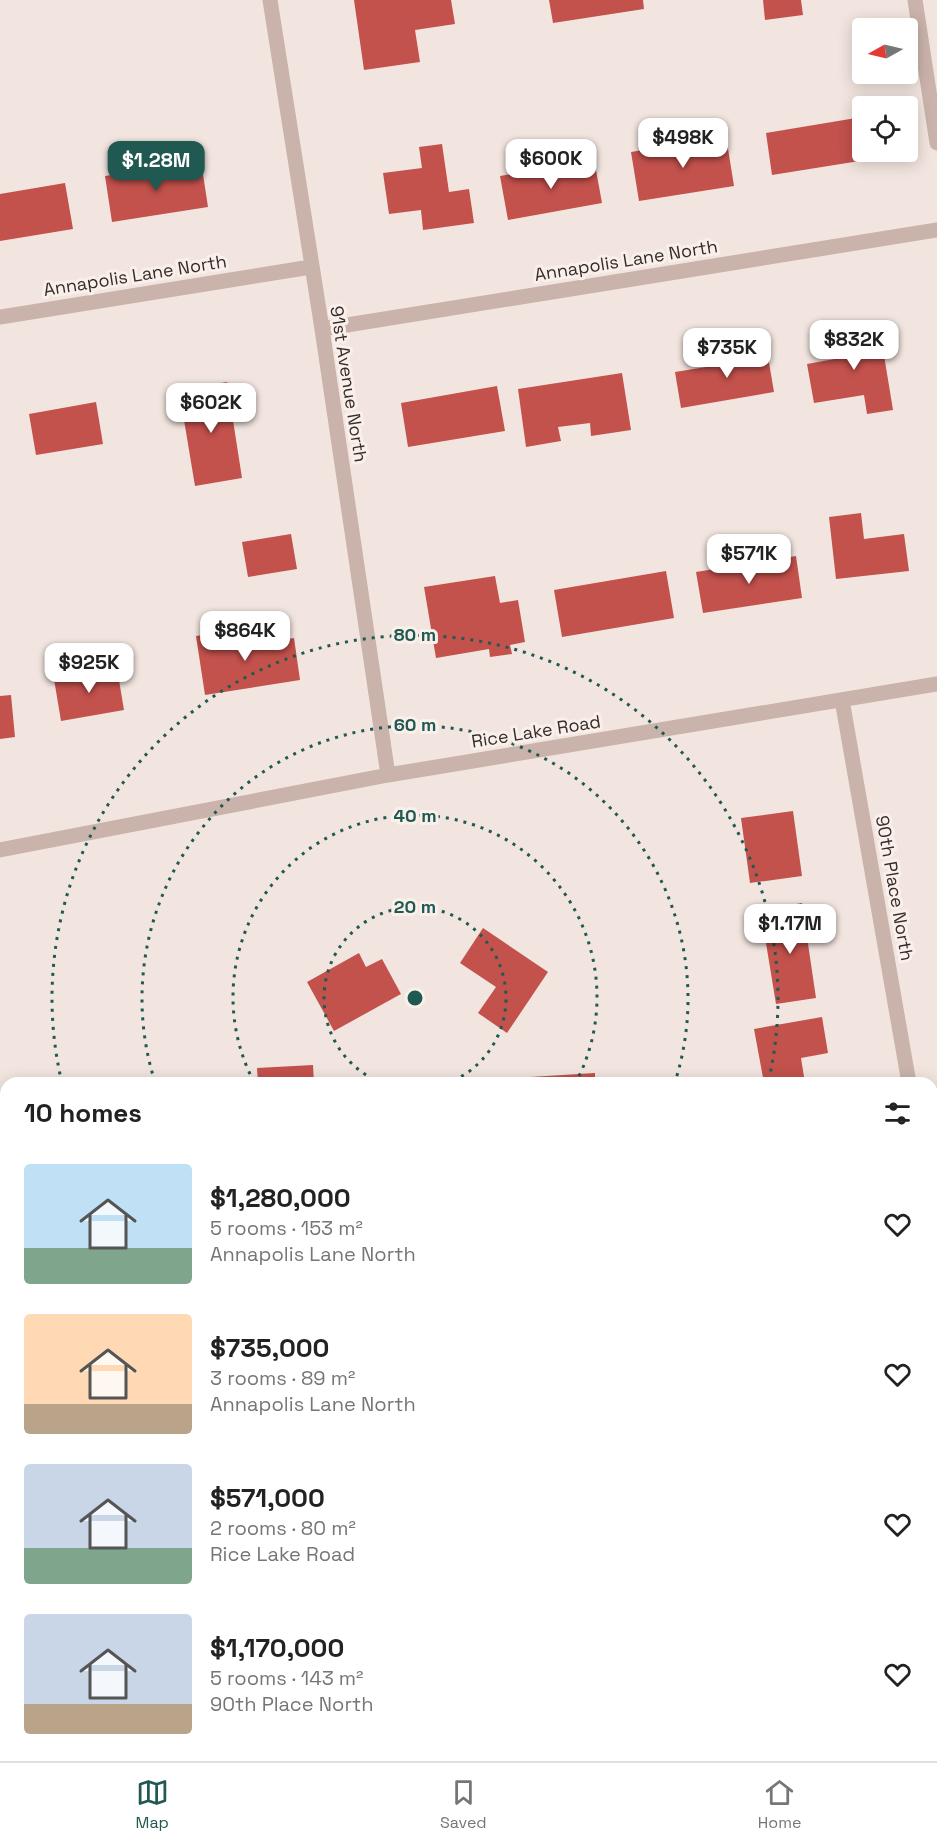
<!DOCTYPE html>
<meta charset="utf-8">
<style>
body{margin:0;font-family:"Space Grotesk",sans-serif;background:#f2f2f2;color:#222;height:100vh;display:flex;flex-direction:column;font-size:22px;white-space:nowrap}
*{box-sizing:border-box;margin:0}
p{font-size:20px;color:#767676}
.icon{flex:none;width:33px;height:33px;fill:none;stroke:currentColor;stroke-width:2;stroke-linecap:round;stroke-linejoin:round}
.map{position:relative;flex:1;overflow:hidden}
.details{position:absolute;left:0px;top:1077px;width:938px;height:684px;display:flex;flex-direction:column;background:#fff;border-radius:18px 18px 0 0;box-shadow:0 3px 15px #0003}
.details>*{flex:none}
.needle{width:39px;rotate:262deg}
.controls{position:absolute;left:852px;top:18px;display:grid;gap:12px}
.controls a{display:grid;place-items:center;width:66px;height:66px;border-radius:6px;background:#fff;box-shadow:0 3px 15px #0003;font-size:30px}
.price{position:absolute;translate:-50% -51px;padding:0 14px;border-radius:12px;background:#fff;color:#222;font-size:20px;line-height:39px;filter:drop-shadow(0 2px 3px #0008)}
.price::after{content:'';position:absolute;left:50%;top:36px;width:18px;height:14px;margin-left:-9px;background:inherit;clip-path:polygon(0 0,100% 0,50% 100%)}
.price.on{background:#205952;color:#fff}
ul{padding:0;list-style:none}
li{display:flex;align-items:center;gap:18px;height:150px;padding:0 24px}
li span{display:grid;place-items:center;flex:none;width:168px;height:120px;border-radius:6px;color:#555}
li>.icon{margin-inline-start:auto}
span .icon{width:72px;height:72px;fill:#fffc;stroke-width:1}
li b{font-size:26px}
h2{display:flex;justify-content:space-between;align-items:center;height:72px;padding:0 24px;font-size:26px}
.tabs{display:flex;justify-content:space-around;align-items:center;height:84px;border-top:2px solid #e0e0e0;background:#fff;font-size:16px;color:#767676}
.tabs a{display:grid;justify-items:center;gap:3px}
.tabs .on{color:#205952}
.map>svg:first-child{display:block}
</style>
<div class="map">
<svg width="937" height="1761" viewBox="0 0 937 1761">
<rect width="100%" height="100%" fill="#f2e5df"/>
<!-- water -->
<path fill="#7eafa7" d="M932,1621H937V1761H0V1671L6,1673V1755H932Z"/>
<!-- building -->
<path fill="#c3514c" d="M354,0H451L455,24L415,30L420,62L364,70Z
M549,0H643L644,9L553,23Z
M763,0H801L803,15L765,20Z
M862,117V152H871L872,159L772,175L766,133Z
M726,136L734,186L639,201L631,152Z
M442,144L449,192L469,189L474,223L423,230L421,210L389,214L383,173L422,168L419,147Z
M594,159L602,203L508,220L500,176Z
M201,161L208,207L112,222L105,176Z
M65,183L73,229L0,241V194Z
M879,325L893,410L867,414L864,395L814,403L807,364L840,358L836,332Z
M766,345L774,392L681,408L675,372L731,363L729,351Z
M622,373L631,430L591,436L590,423L558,427L561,441L526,447L518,389Z
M227,382L242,478L195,486L179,390Z
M497,386L505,431L408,447L401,403Z
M96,402L103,444L36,455L29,414Z
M861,513L864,539L904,534L909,571L836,579L829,517Z
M291,534L297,569L248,577L242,542Z
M796,556L802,598L703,613L696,572Z
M666,571L674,618L562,637L554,590Z
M495,576L500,603L518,600L525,642L510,645L512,654L490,657L489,649L436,658L424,587Z
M244,629L247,645L294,638L300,680L205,695L196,636Z
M117,668L124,710L61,721L54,679Z
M11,695L15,737L0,739V696Z
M793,811L802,876L750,883L741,818Z
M802,903L816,998L776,1004L765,937L772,935L769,909Z
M483,928L548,972L507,1033L478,1013L496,987L460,963Z
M359,953L366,967L382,959L401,994L334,1031L307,982Z
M822,1017L828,1053L801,1058L805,1083H764L754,1029Z
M313,1065L314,1083H258L257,1068Z
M595,1073V1083H530V1077Z
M0,1440H6V1493H0Z"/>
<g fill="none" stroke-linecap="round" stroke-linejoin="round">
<!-- path -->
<path stroke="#b69d95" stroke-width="4" stroke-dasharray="3 3" stroke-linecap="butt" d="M932,1600H937
M0,1627H6"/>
<!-- minor -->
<path stroke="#cab3ab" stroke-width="15" d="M270,0L322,329L388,775
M915,0L937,143
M0,317L311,267
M322,329L937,230
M842,700L909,1083
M0,850L388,775L937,684
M932,1279L937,1283
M0,1354H6"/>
</g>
<!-- distance rings -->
<g fill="none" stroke="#205952" stroke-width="3" stroke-dasharray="3 6">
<path d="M382 1083A91 91 0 1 1 448 1083"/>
<path d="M254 1082A182 182 0 1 1 576 1082"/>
<path d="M155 1082A273 273 0 1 1 675 1082"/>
<path d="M62 1083A363 363 0 1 1 768 1083"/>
</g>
<g text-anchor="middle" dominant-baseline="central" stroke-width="6" stroke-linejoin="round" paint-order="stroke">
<!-- street labels -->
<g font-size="18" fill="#382c2a" stroke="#faf0eb">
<text transform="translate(626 260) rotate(-9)">Annapolis Lane North</text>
<text transform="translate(135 275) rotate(-9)">Annapolis Lane North</text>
<text transform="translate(349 384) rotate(81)">91st Avenue North</text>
<text transform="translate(536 731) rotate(-9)">Rice Lake Road</text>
<text transform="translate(895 888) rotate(80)">90th Place North</text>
</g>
</g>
<circle cx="415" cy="998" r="9" fill="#205952" stroke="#faf0eb" stroke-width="3"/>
<g font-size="18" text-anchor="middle" font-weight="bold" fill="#205952" stroke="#faf0eb" stroke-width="6" stroke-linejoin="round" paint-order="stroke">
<text x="415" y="641">80 m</text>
<text x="415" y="731">60 m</text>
<text x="415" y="822">40 m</text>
<text x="415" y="913">20 m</text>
</g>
</svg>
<div class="controls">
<a><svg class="needle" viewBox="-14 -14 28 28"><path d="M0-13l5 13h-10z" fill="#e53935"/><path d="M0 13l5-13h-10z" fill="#767676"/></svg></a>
<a><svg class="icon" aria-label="locate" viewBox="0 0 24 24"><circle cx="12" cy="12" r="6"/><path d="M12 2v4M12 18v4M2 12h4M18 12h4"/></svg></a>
</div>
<b class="price" style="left:683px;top:169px">$498K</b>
<b class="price" style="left:551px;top:190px">$600K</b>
<b class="price on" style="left:156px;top:192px">$1.28M</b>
<b class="price" style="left:854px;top:371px">$832K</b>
<b class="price" style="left:727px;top:379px">$735K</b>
<b class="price" style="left:211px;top:434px">$602K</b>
<b class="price" style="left:749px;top:585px">$571K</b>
<b class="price" style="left:245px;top:662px">$864K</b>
<b class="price" style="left:89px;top:694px">$925K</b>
<b class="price" style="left:790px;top:955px">$1.17M</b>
<section class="details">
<h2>10 homes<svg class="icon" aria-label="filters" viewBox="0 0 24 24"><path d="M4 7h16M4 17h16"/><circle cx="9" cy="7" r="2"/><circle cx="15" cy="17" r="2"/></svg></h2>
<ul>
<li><span style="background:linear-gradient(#bfe0f5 70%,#7fa58c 0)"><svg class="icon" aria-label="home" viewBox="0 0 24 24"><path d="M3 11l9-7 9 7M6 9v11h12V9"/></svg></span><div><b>$1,280,000</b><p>5 rooms · 153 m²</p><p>Annapolis Lane North</p></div><svg class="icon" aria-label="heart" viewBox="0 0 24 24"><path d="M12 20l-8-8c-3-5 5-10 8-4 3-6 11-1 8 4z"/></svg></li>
<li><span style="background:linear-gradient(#ffd9b3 75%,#b9a48a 0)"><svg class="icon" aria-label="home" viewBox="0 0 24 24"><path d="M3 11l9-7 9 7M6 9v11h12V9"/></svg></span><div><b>$735,000</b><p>3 rooms · 89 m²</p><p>Annapolis Lane North</p></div><svg class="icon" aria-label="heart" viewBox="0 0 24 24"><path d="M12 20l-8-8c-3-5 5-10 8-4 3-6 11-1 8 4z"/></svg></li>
<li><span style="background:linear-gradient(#c9d6e8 70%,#7fa58c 0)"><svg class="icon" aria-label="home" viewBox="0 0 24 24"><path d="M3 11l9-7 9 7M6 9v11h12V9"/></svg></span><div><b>$571,000</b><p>2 rooms · 80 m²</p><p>Rice Lake Road</p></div><svg class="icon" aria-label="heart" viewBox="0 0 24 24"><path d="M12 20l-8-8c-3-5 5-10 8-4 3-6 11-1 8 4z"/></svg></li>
<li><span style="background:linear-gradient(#c9d6e8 75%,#b9a48a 0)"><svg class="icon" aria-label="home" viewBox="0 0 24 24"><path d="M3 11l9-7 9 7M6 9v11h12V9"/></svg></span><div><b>$1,170,000</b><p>5 rooms · 143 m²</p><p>90th Place North</p></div><svg class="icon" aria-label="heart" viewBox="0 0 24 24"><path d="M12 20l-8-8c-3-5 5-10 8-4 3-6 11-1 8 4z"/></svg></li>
</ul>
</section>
</div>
<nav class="tabs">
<a class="on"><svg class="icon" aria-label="map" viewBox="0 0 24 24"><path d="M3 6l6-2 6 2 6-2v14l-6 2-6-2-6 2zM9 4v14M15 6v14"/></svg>Map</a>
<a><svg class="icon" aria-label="saved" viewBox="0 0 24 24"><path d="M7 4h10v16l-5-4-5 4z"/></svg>Saved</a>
<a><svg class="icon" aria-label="home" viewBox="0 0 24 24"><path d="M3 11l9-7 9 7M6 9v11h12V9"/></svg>Home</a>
</nav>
